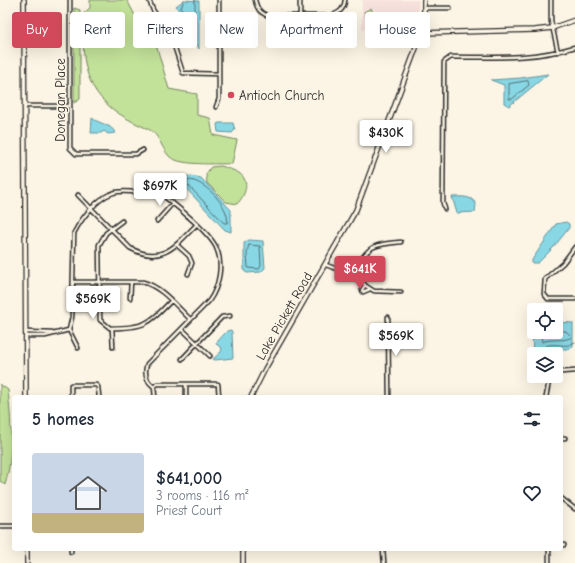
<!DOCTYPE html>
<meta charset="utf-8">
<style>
body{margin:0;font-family:"Comic Neue",sans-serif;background:#f6f6f7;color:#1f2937;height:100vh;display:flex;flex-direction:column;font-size:15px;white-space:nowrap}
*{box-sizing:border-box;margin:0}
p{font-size:13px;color:#747a83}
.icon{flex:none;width:22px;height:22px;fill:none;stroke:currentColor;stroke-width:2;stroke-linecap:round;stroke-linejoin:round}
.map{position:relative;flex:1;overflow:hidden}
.side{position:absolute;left:12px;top:395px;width:551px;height:156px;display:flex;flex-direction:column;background:#fff;border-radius:4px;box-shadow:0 4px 16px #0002}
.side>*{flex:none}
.banner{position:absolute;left:12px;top:12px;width:551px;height:36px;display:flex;gap:8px}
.buttons{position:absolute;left:527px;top:303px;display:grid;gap:8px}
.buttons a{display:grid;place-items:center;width:36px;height:36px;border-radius:4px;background:#fff;box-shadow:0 4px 16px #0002;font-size:20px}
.price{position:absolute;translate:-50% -34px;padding:0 9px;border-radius:4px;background:#fff;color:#222;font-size:13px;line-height:26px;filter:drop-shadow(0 1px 2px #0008)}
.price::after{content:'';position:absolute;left:50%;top:24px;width:12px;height:9px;margin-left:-6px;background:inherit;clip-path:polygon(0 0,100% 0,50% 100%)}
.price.selected{background:#d1495b;color:#fff}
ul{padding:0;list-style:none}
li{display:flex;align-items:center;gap:12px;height:100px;padding:0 20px}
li+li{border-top:1px solid #e0e1e3}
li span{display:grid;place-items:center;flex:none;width:112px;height:80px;border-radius:4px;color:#555}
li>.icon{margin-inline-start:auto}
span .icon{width:48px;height:48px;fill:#fffc;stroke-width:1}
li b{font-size:17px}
h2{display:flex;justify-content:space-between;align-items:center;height:48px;padding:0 20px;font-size:17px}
.pill{padding:0 14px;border-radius:4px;background:#fff;box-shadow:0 4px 16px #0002;font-size:14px;line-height:36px}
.pill.selected{background:#d1495b;color:#fff}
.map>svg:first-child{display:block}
</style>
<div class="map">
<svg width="575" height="563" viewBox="0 0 575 563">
<rect width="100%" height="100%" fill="#fcf5e5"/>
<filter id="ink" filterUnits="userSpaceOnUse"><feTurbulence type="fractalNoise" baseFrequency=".025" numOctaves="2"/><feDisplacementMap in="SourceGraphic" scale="8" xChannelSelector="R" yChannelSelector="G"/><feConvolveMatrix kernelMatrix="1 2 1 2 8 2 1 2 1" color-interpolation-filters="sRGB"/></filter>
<g filter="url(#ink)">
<!-- built -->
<path fill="#f8e2dd" d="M362,0H419L415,35L383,33L378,25L362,30Z"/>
<!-- green -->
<path fill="#c2e199" stroke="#768662" d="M90,0H127L140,25L156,44L169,89L197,94V115L210,118L213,135L237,140L232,164C217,163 177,167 168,155C162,148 158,134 150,130C142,126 134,123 126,118C82,93 81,58 84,13L90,8Z
M74,8L80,10V99L74,103Z
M371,8L378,25L370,28L364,12Z
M221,166C227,168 234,170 239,173C251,181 245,196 237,204L226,202L207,183L206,174L211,167Z
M0,384L8,390C11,420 14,456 5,485L0,481Z"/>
<!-- water -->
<path fill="#88d7e5" stroke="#63929b" d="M184,0L199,1V49L192,31L176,6Z
M548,74L509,106L504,103V85L491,80L521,78Z
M92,118C99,124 112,124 115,133L108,134L104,131L101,133H91Z
M219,123H233L235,130L232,133L218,132L217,124Z
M191,176L201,178L231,210V232L225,230L181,183L179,177Z
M452,197C461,197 471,195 476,204L475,212L457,213Z
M566,222L569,224V228L553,248L538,263H532V260L556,224Z
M249,240L263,241L265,268L261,272L247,273L244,271V243Z
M556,322L573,323V347L569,349H549L543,354H534L533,362L532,328L534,326V332H556Z
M231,330L232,332L233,358L215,360L213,359L221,352L222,348L216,344L217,342L227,331Z"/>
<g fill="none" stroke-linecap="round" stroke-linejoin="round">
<!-- shore -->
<path stroke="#507075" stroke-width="1" d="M184,0L181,8L193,24L195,22V0
M528,81L529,85L512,99H509V84Z
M189,180C204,180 231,208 227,223H224L187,184Z
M249,245L260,246L261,266L259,269L248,268L247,254Z
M541,332L542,342C551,338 564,342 572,337L566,331H556
M541,354C543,339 560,347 569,345C571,344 573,343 575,342"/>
<defs>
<path id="street" d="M70,0V148L76,154H136L143,150
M149,0L153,10L171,36L183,73L219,74
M255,0C257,9 260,13 269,16H330C339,13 344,10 345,0
M300,0V16
M551,0V21L558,52
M425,8H450
M25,106H70
M216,107L219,99V0
M78,195L130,248C161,265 175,247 196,225
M445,209L443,203L444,62L451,57C496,57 531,60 575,47
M122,221L106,233L99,245L100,320L110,328C144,328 148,325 171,301
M157,221L173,203
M177,245L189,256L192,263L188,274
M575,247L563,263L545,279L544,294L548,299H575
M326,265L337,269L354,272L366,286L374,291L401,292
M354,272C367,246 373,244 401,242
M73,282H143C162,287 176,306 190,319
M365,285L362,290L363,292L370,289
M130,298L131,282
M388,317L389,397
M112,328L113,347
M182,329L210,356
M69,330L78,348
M26,332L52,333
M26,336H45L69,330L72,317L74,233C81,219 97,198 113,193C120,190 130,192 138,192C148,192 156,192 165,197C179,208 209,233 216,247C224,264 219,287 209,301L147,364C144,373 146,381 154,387L155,397
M182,359L222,317L230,316
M556,374L561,372L575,371
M154,387L157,384H218L219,397
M71,397V385H96L98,387L99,397
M186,397V384
M546,397L549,381L553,376
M561,438H565
M561,498L575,509
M0,526H14
M561,545H564
M383,549L384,563
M549,549V563
M71,552V549"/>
<path id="secondary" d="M24,0L26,397
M422,33L535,30L552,28L575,20
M251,397L265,369L356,210L419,40L424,22V0
M27,549V563
M243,549V563"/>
</defs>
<!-- street casing -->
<use href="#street" stroke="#2b2b2b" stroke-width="5.5"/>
<!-- secondary casing -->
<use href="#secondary" stroke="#2b2b2b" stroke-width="6"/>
<!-- street -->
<use href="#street" stroke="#fcf5e5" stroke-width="2.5"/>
<!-- secondary -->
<use href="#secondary" stroke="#fcf5e5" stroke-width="3.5"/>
</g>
</g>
<!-- markers -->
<circle fill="#d1495b" stroke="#fcf5e5" stroke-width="1.5" cx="231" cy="95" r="4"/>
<g text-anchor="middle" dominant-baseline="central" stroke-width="3" stroke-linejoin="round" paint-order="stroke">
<!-- poi labels -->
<g font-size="13" fill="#2b2b2b" stroke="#fcf5e5" text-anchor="start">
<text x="239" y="95">Antioch Church</text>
</g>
<!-- street labels -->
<g font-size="13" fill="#2b2b2b" stroke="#fcf5e5">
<text transform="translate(60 100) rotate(-90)">Donegan Place</text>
<text transform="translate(284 316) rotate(-60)">Lake Pickett Road</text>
</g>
</g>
</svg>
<div class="buttons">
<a><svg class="icon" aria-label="locate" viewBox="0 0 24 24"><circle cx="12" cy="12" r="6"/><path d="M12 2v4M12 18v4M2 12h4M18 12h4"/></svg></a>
<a><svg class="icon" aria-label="layers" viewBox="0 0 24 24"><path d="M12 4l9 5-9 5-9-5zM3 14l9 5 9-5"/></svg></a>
</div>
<b class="price" style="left:386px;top:154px">$430K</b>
<b class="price" style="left:160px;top:207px">$697K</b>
<b class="price selected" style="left:360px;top:290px">$641K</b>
<b class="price" style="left:93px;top:320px">$569K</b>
<b class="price" style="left:396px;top:357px">$569K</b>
<div class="banner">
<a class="pill selected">Buy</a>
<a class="pill">Rent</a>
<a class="pill">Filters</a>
<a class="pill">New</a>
<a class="pill">Apartment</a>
<a class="pill">House</a>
</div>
<section class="side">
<h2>5 homes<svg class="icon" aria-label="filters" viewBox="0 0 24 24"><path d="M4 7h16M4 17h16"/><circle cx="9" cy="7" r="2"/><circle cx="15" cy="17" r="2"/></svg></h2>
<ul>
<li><span style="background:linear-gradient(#c9d6e8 75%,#c2b280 0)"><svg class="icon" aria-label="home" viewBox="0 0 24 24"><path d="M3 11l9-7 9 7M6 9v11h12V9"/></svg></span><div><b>$641,000</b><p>3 rooms · 116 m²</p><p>Priest Court</p></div><svg class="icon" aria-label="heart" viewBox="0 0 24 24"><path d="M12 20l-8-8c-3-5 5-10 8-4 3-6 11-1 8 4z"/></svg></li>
</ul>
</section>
</div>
